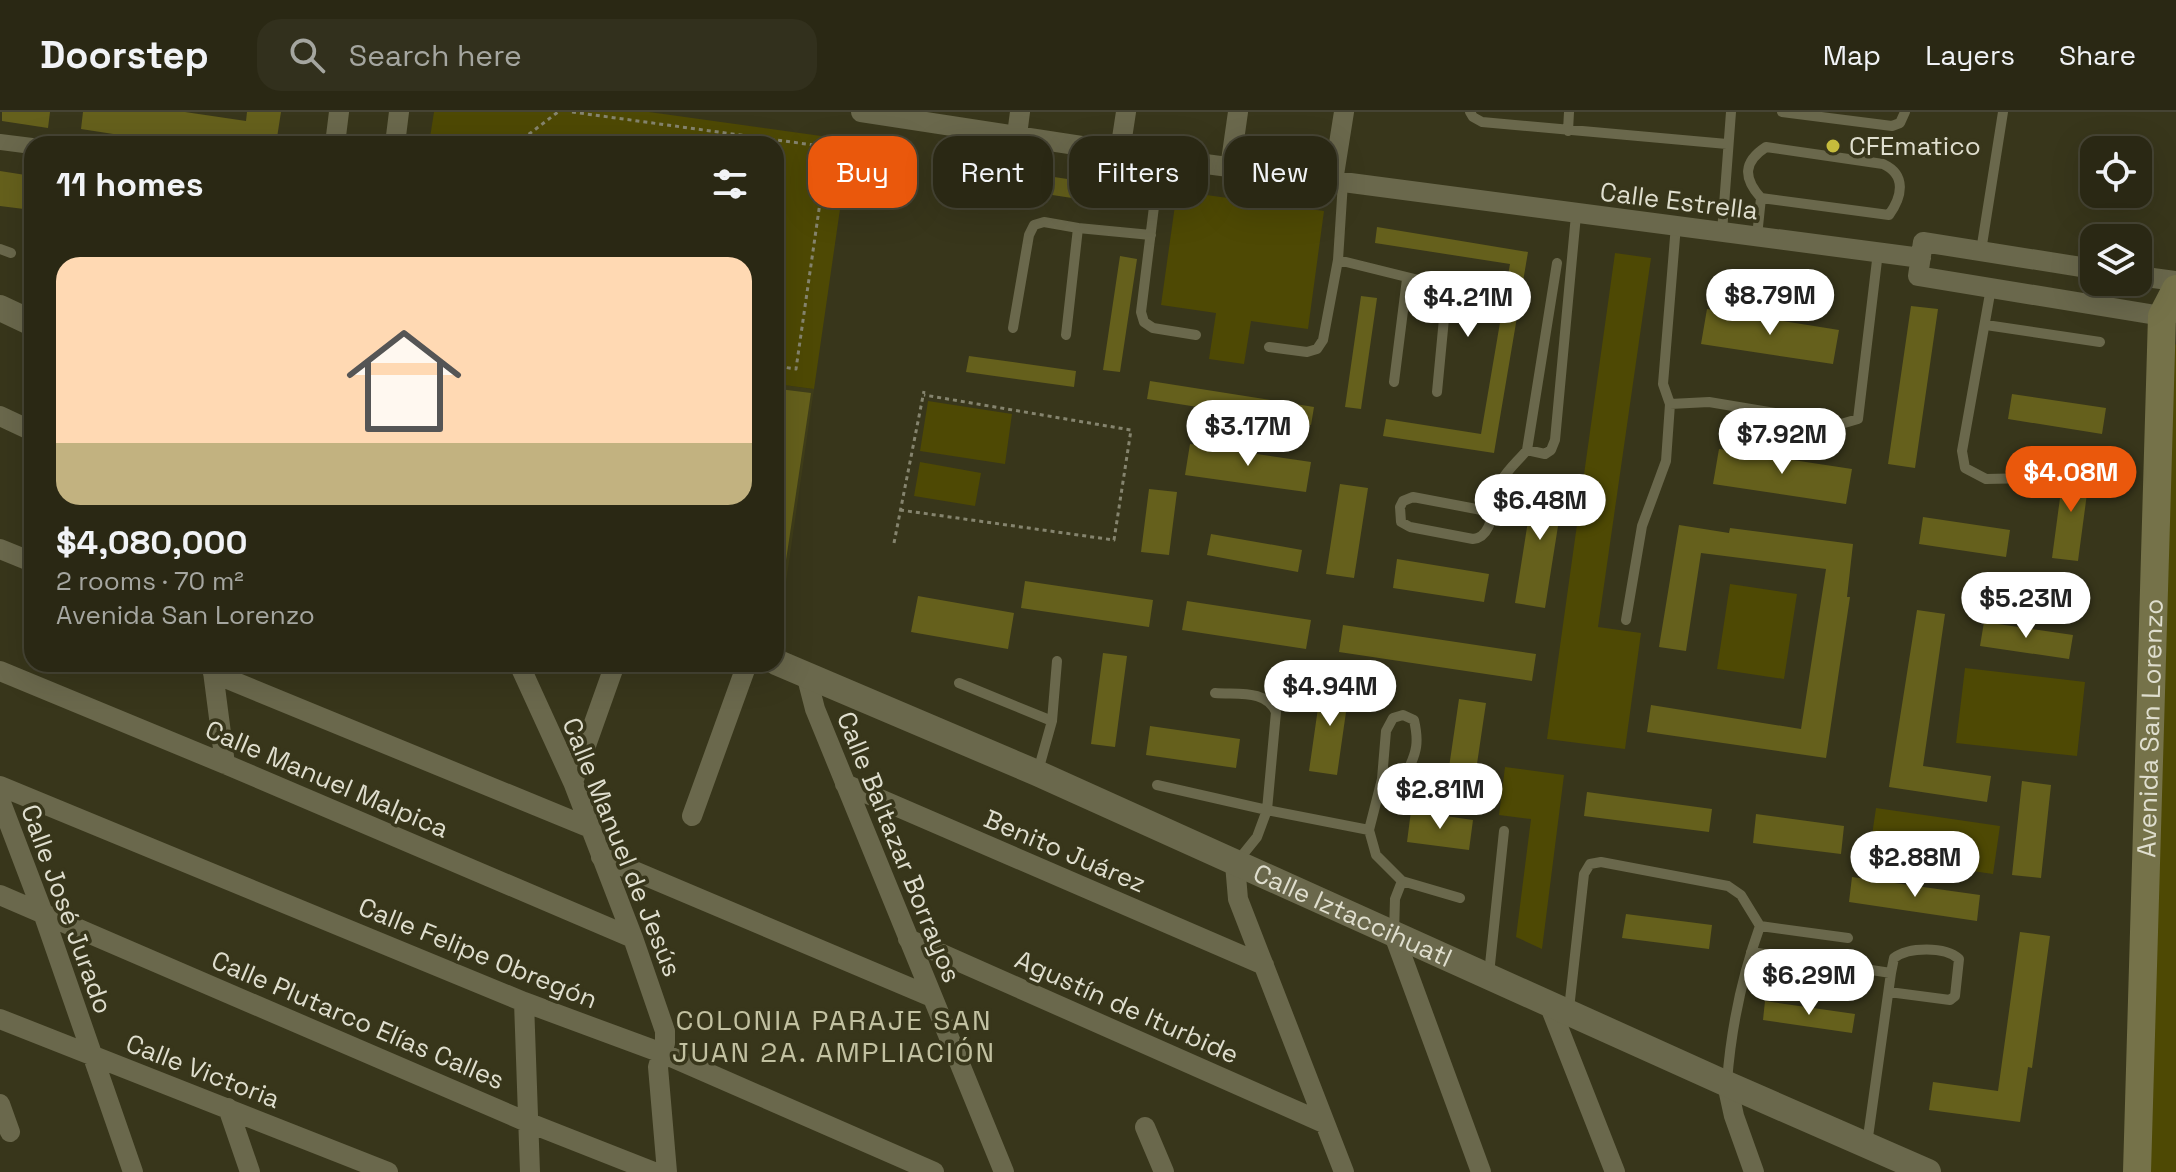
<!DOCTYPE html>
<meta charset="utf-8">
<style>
body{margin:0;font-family:"Space Grotesk",sans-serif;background:#32301d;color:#f1f3f6;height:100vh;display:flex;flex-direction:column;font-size:30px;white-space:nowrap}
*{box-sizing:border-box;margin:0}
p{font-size:26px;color:#a5a6a0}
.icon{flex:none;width:44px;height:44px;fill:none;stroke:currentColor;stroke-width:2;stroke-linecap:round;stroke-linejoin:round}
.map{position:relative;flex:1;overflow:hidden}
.panel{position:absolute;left:24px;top:24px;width:760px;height:536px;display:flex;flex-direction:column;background:#2a2814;border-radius:24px;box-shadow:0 8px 32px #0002,0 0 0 2px #464434}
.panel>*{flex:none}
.hud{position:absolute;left:808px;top:24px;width:760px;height:72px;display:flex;gap:16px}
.buttons{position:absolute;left:2080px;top:24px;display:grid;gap:16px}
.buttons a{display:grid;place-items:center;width:72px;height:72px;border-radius:16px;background:#2a2814;box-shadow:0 8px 32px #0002,0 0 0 2px #464434;font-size:40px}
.price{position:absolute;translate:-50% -68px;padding:0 18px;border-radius:28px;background:#fff;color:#222;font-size:26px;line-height:52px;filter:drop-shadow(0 2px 4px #0008)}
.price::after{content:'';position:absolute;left:50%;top:48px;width:24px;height:18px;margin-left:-12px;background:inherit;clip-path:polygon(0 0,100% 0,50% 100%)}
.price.selected{background:#ea580c;color:#fff}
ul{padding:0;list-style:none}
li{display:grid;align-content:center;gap:16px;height:424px;padding:0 32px}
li+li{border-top:2px solid #464434}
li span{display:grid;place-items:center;height:248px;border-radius:24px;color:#555}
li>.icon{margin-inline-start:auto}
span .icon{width:144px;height:144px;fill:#fffc;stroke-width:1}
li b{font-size:34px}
h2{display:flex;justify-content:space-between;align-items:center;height:96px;padding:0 32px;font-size:34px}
.chip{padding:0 28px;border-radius:24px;background:#2a2814;box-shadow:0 8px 32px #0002,0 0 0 2px #464434;font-size:28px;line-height:72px}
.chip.selected{background:#ea580c;color:#fff}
header{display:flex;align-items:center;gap:48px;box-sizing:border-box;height:112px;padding:0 40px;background:#2a2814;border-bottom:2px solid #464434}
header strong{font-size:38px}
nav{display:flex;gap:44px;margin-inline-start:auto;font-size:28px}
.search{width:560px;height:72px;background:#32301d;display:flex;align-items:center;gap:20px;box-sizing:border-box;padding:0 28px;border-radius:24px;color:#a5a6a0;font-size:30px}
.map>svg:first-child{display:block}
</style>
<header>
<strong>Doorstep</strong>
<div class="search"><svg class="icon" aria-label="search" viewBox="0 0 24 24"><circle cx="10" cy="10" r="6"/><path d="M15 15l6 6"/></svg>Search here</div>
<nav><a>Map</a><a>Layers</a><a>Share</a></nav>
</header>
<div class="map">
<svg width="2176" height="1060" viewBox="0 0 2176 1060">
<rect width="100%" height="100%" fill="#38361b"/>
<!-- built -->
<path fill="#3f3d1a" d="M776,272L814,277L780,512L776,511Z"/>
<!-- green -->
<path fill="#4e4904" d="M434,0H649L850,28L814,277L776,272V32H429Z
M1177,79L1324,99L1308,217L1251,209L1244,252L1209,247L1216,201L1161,193Z
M1615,141L1651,146L1598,515L1641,521L1625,637L1547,627Z
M2176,232V1060H2140L2169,240Z
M928,289L1012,302L1005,352L920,339Z
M920,350L981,361L975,394L914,384Z
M1730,472L1797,482L1784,567L1717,557Z
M1965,556L2085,570L2077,644L1956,631Z
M1505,655L1564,663L1542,837L1516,825L1531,707L1499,703Z
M1876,696L2000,714L1993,762L1869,744Z"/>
<!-- building -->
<path fill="#65601c" d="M2,0H50L48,16L2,9Z
M83,0H185L246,9L247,0H281L276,32H178L81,17Z
M0,59L32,64V98L0,94Z
M995,60L1033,66L1034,62L1141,78L1138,96L993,74Z
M1377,115L1528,140L1494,341L1383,324L1386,307L1481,322L1510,152L1375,131Z
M1120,144L1137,147L1120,260L1103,258Z
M1361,184L1377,186L1361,297L1345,295Z
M1911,194L1938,197L1915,356L1888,352Z
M1707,197L1839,218L1833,252L1701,232Z
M969,244L1076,259L1074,275L966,260Z
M1150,269L1314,295L1311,313L1147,287Z
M779,277L811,281L785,455L776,454V298Z
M2012,282L2106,296L2102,322L2008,307Z
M1190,332L1311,350L1306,380L1185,363Z
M1719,337L1852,357L1846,392L1713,372Z
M2064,356L2090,359L2078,449L2052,446Z
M1535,365L1565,370L1545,496L1515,491Z
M1340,372L1368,376L1354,466L1326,462Z
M1149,377L1177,380L1169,443L1141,440Z
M1923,405L2010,418L2006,445L1919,432Z
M1679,413L1729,421L1730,416L1853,432L1847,485H1850L1826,646L1647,620L1651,593L1801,617L1826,457L1701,441L1686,539L1659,535Z
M1211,422L1302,438L1298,460L1207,443Z
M1397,447L1489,462L1484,490L1393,476Z
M1025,469L1153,488L1149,515L1021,496Z
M918,484L1014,501L1008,537L911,520Z
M1187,489L1311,508L1306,537L1182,518Z
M1917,498L1945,502L1923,654L1991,664L1987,690L1889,675Z
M1984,510L2073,523L2069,547L1980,534Z
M1343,513L1536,542L1532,569L1339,540Z
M1103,541L1127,544L1115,635L1091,632Z
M1322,568L1350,572L1337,663L1309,659Z
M1459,587L1486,591L1473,679L1446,676Z
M1150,614L1240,627L1236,656L1146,643Z
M2022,669L2051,673L2041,766L2012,763Z
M1587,680L1712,697L1709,720L1584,704Z
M1411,699L1473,708L1469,738L1407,730Z
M1756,702L1844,714L1841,742L1753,731Z
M1852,765L1980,783L1977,809L1849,790Z
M1626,802L1712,813L1709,837L1622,826Z
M2020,820L2050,824L2032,956L2028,955L2020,1010L1929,998L1933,970L1998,979Z
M1765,889L1855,902L1852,921L1763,908Z"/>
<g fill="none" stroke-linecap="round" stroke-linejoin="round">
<!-- path -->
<path stroke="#85846e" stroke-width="3" stroke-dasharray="4 4" stroke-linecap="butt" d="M572,0L828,35L796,257L776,254
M516,32L558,0
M900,398L1114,428L1131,318L924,283
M894,431L924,279"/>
<!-- service -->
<path stroke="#6a684c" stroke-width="10" d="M1470,0L1473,5L1482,10L1727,32
M1782,0L1892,14L1900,11L1905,0
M1568,19L1569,0
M1766,35L1883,52C1907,63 1902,85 1889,103L1761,86C1743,66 1743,50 1766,35Z
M1160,46L1141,200L1144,210L1153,216L1196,223
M1722,120L1731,0
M1757,124L1761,86
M0,137L11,141
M1981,139L2003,0
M1338,148L1447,175L1437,280
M1991,176L1962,339L1965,356L1986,367L2032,366
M1986,213L2100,230
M1013,216L1029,123L1034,113L1044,110L1078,116
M1066,223L1078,116L1151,123
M1269,235L1307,240L1317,237L1323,228L1338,148L1343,70
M1394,270L1407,167
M1670,292L1709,290L1841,312L1858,307L1878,140
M1527,338L1557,151
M1492,400L1413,385L1403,389L1400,395L1401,410L1410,415L1473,427C1496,425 1492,385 1502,368C1508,357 1519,348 1527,338L1545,342L1551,338L1555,328L1576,103
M1626,508L1642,414L1666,349L1670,292L1663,272L1676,113
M959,571L1052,609
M1215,581C1237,583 1266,577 1276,600L1267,698L1257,725L1236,751
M1038,659L1052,609L1057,549
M1157,673L1267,698L1369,718L1382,667L1407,660C1417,640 1419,630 1414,608L1403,603L1393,606L1386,619L1382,667
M1369,718L1376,743L1402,769
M1760,814L1848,826
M1394,821L1395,787L1402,769L1460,786
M1751,840L1891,861
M1489,862L1504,719
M1569,897L1584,762L1590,752L1601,750L1728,774L1741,783L1760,814C1742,864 1731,917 1727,970
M1867,1032L1891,861L1894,846C1908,835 1945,834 1959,847L1955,884L1950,888L1889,880"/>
<!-- pedestrian -->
<path stroke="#6a684c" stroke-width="16" d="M0,30L32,34"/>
<!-- minor -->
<path stroke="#6a684c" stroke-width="20" d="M861,0L1160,46L1921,146
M1017,23L1020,0
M335,32L339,0
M395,32L399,0
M1120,39L1126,0
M1230,56L1238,0
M1333,69L1344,0
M2094,157L1923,130L1918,164L2162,204L2174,201
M2138,164L2176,169
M0,304L32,319
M0,437L32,450
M212,552L225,652
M519,552L573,670L633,826L665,919V931L658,955L667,1060
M0,559L225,652L633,826
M213,561L588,715
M806,562L815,597L1004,1060
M573,670L615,552
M845,672L1264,853
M0,674L524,890L662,941L934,1060
M0,688L43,801L133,1060
M692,704L747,552
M601,745L932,885
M1235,752L1238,787L1344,1060
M0,783L527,1010L654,1060
M1394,823L1481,1060
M908,827L1324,1011
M524,890L530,1060
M1549,892L1615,1060
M0,907L388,1060
M1727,972L1734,1004L1754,1060
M0,992L10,1020
M228,996L250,1060
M1145,1015L1164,1060"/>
<!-- tertiary -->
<g stroke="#6a684c" stroke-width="26">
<path d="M0,196L32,211"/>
<path id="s1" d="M776,550L1037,661L1727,972L1928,1060"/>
</g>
<!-- secondary -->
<path stroke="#757249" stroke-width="28" id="s2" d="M2137,1060L2162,204L2176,177"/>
</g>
<!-- markers -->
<circle fill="#c6bc3c" stroke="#38361b" stroke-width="3" cx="1833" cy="34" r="8"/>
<g text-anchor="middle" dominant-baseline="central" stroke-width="7" stroke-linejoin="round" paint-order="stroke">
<!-- poi labels -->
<g font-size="26" fill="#dfdece" stroke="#38361b" text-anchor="start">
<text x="1849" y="34">CFEmatico</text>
</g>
<!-- street labels -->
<g font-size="26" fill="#dfdece" stroke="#38361b">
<text transform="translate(1679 89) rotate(7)">Calle Estrella</text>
<text stroke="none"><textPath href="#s2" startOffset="444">Avenida San Lorenzo</textPath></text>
<text transform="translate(327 667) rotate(23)">Calle Manuel Malpica</text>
<text transform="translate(622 735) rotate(68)">Calle Manuel de Jesús</text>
<text transform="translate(899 735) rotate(68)">Calle Baltazar Borrayos</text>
<text transform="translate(1065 739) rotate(23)">Benito Juárez</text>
<text transform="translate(67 797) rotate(70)">Calle José Jurado</text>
<text stroke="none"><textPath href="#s1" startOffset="630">Calle Iztaccihuatl</textPath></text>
<text transform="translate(478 841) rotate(22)">Calle Felipe Obregón</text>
<text transform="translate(1127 895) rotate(24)">Agustín de Iturbide</text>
<text transform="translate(358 908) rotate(23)">Calle Plutarco Elías Calles</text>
<text transform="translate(203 959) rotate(21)">Calle Victoria</text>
</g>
<!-- neighbourhood labels -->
<g font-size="28" letter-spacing="2" fill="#c2c1a1" stroke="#38361b">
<text x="834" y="908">COLONIA PARAJE SAN<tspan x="834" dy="32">JUAN 2A. AMPLIACIÓN</tspan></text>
</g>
</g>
</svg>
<div class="buttons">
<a><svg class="icon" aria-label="locate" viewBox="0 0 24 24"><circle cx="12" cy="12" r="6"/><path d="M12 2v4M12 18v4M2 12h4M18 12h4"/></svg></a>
<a><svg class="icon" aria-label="layers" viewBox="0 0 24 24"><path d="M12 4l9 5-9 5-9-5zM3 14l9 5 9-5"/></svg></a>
</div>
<b class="price" style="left:1770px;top:225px">$8.79M</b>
<b class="price" style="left:1468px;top:227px">$4.21M</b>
<b class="price" style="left:1248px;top:356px">$3.17M</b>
<b class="price" style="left:1782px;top:364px">$7.92M</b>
<b class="price selected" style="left:2071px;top:402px">$4.08M</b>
<b class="price" style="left:1540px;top:430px">$6.48M</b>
<b class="price" style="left:2026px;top:528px">$5.23M</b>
<b class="price" style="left:1330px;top:616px">$4.94M</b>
<b class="price" style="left:1440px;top:719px">$2.81M</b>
<b class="price" style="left:1915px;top:787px">$2.88M</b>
<b class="price" style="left:1809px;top:905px">$6.29M</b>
<div class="hud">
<a class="chip selected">Buy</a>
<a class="chip">Rent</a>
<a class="chip">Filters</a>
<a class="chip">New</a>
</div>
<section class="panel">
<h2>11 homes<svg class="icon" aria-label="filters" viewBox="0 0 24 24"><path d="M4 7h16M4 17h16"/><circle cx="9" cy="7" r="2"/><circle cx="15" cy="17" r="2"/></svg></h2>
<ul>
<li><span style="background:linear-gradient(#ffd9b3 75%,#c2b280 0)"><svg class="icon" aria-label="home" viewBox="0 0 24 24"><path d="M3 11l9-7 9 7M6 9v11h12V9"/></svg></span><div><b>$4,080,000</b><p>2 rooms · 70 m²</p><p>Avenida San Lorenzo</p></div></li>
</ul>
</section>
</div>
